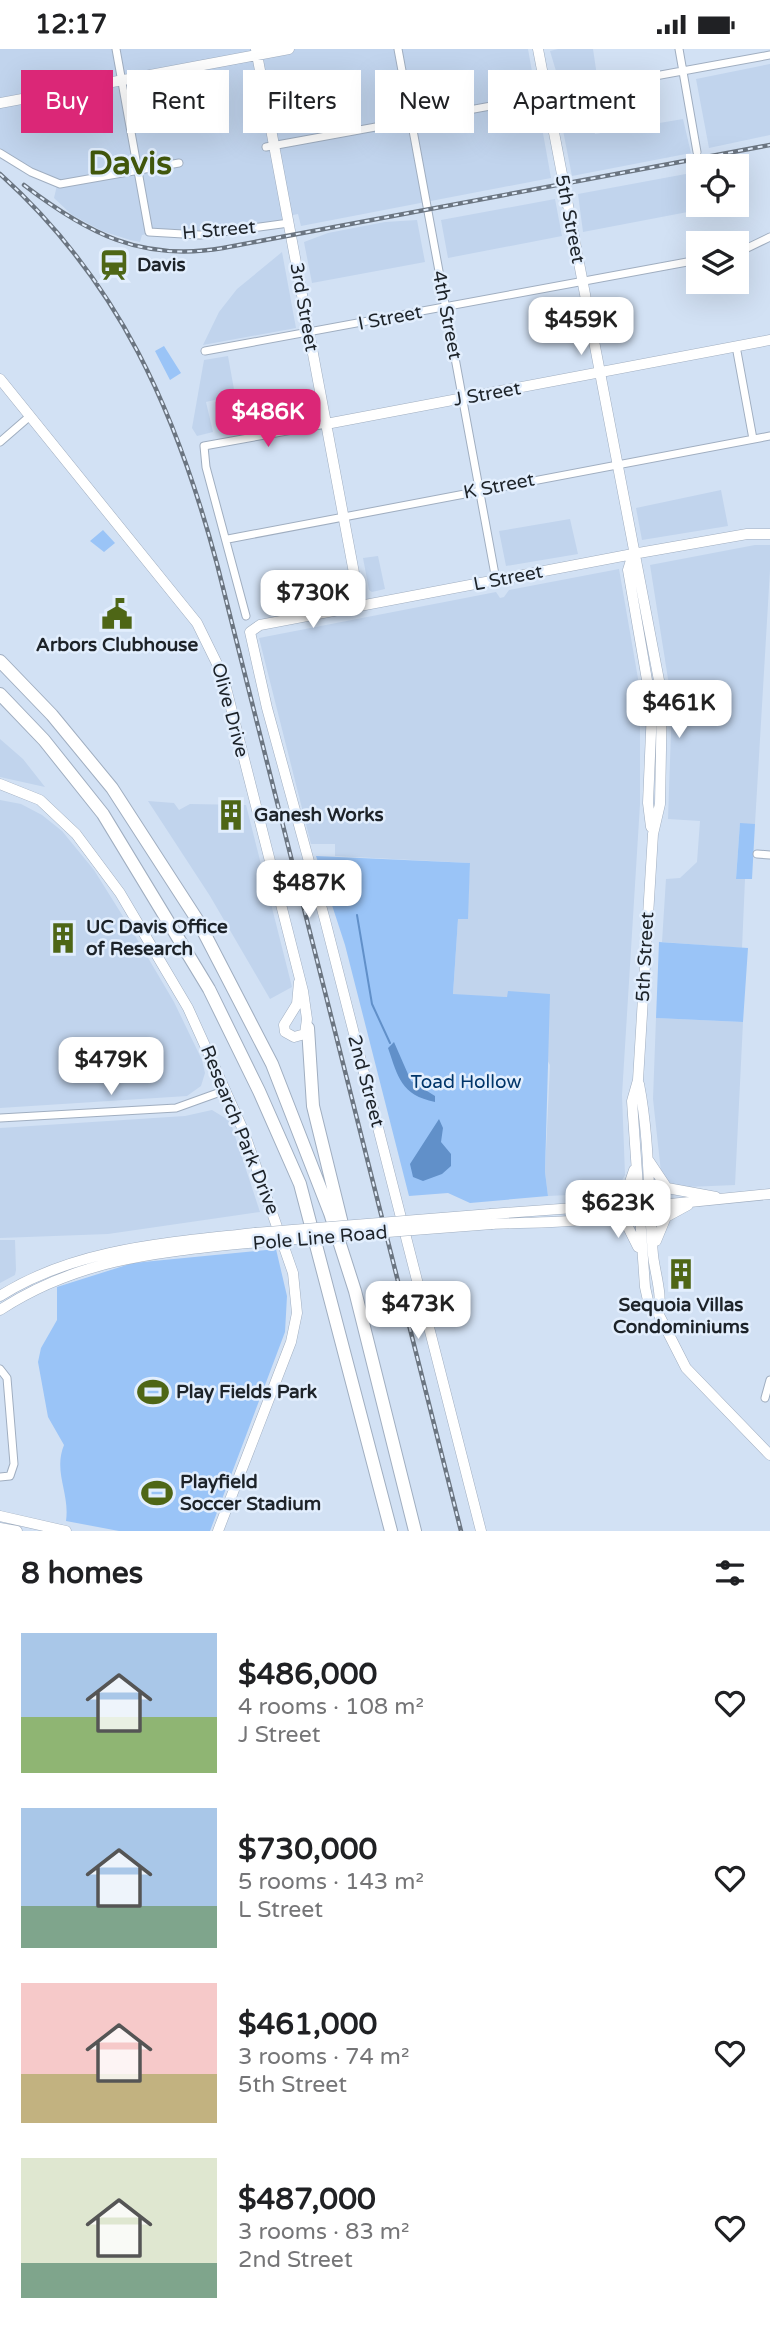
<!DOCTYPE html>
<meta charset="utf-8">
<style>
body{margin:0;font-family:"Varela Round",sans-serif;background:#f2f2f2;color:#202124;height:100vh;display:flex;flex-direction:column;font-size:26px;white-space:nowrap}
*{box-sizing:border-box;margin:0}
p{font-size:23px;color:#757577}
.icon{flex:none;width:38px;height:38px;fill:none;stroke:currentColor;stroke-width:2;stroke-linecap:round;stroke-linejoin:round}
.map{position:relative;height:1482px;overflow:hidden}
.sheet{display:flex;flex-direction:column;background:#fff;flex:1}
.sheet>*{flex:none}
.top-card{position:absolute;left:21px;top:21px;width:728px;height:63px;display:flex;gap:14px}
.controls{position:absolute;left:686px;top:105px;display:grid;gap:14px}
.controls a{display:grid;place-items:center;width:63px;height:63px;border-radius:0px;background:#fff;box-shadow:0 7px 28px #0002;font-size:35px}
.price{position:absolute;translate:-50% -60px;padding:0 16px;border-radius:14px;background:#fff;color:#222;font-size:23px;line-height:46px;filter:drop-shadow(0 2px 4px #0008)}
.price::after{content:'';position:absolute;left:50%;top:42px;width:21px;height:16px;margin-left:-10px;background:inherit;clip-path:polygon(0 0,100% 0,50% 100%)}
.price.active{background:#db2777;color:#fff}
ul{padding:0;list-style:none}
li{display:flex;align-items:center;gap:21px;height:175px;padding:0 21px}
li span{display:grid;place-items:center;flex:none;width:196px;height:140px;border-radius:0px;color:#555}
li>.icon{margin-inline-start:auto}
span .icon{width:84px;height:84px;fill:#fffc;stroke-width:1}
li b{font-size:30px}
h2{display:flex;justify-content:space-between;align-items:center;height:84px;padding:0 21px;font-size:30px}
.chip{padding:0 24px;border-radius:0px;background:#fff;box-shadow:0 7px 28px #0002;font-size:24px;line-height:63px}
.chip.active{background:#db2777;color:#fff}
.status{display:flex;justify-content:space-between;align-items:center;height:49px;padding:0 35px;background:#fff;direction:ltr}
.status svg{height:19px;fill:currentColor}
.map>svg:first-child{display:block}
</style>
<div class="status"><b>12:17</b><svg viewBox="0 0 49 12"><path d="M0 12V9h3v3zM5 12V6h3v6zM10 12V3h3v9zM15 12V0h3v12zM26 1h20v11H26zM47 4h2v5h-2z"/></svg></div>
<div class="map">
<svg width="770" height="1482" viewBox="0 0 770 1482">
<rect width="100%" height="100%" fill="#d2e1f4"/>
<!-- built -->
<path fill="#c1d4ed" d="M0,0H528L551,129L301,177L298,165L288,167L289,174L187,187L158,183L142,186L140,193L130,191L102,182L72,166L54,149L58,132L31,123L0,104Z
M558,0H593L597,27L559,32L550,2Z
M770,15V86L709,99L696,30Z
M588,50L595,85L683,70L691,104L572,127L558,56Z
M691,124L698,161L583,183L578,145Z
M555,150L562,187L448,209L441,171Z
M417,171L425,213L312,234L304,193L328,184L385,173Z
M282,203L296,279L203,296L219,263L237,240Z
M228,307L235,346L206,353L213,383L197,387L192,379L204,311Z
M721,441L728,477L642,491L636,459Z
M570,470L578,505L506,517L499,482Z
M755,496H770V521L755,775H740L736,829L745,830L742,899L662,893L666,830L680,829L697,813L700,772L668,770L672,655L650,516Z
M378,507L385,540L372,543L369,541L363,509Z
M619,520L640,641V755L622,1046L625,1126L618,1139L608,1144L548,1147L545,1123L550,1016L508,942V948L453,946L458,870H467L470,814L335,807V795H311L259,589L496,543L500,549L504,548L509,541Z
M0,690L23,710L45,738L0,728Z
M0,751L21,755L42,766L62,782L94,821L134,885L174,953L202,1011L205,1024L201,1037L187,1047L0,1059Z
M148,752L174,754L179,761L190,755L246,756L292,938L270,950L210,847Z
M656,969L743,973L735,1136L688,1138L672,1136L661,1123L653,1050Z
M212,1061L230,1072L260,1163L108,1185L0,1189V1079L185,1067Z
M0,1191H15L16,1221L15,1226L0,1234Z"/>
<!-- green -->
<path fill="#9ac4f7" d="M164,297L181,324L170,331L155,302Z
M103,481L115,494L104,503L90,492Z
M740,774L755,775L752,830H736Z
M316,807L470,814L468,870H458L453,945L507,948L508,942L550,945L545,1123L548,1147L470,1154L448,1144L409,1147L345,896Z
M659,893L748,899L743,973L656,969Z
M276,1200L287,1247L285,1283L210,1482H119L66,1472C70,1444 53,1423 64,1396L48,1368L38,1313L41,1299L57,1271V1238L133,1214Z"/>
<!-- water -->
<path fill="#6190c9" d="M394,993L411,1032L435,1047V1053C401,1046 398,1028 388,999Z
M439,1070L443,1079L441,1093L451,1105V1117L442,1125L423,1132L413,1128L410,1115Z"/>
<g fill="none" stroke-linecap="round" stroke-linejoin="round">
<!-- stream -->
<path stroke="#6190c9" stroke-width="2" d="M357,866L372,955L390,994"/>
<defs>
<path id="street" d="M116,0L149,183L200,186L289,174
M398,0L496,531
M679,0L697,103
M266,98L770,6
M0,104L31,123L60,135L179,114
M737,204L770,188
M736,297L753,390
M205,302L698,211
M0,393L30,367
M228,490L770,387
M246,567L206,418L204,397L326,375
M757,805L770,806
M0,1069L176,1059L226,1041
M0,1320L7,1329L14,1415L10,1427L0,1428
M765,1349L770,1331"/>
<path id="secondary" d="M256,0L360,556
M538,0L662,647L660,755L653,785L638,1031L632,1052L645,1238L649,1256L658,1264L686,1319L770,1406
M0,54L289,0
M0,330L197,574L223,627L303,942L307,970L305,985L294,988L285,983L284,976L297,955L299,933
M326,375L770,291
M633,505L628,521L652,660L648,754L651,778
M0,735L40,751L76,785L120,844L188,959L244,1083L293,1224L297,1264L291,1293L218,1482
M639,1035C650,1091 648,1149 653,1206C655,1225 663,1246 658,1264
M649,1112L667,1139L716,1148
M611,1152L627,1142L634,1121
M491,1165L644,1154
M608,1170L627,1176L638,1198
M492,1175C532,1173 617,1175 650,1157L770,1145
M656,1192L666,1168L688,1156
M0,1247C76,1199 167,1194 255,1184
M0,1261C81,1208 163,1203 257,1193
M0,1467L66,1482
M0,1479L17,1482
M481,1482L325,871L267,659L250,583L260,576L633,505L747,485H770"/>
<path id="highway" d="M0,612L52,666L112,739L198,872L272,1015L330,1164L355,1242L415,1482
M0,645L44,691L103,765L209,940L259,1042L300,1135L391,1482
M308,979L313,1057L344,1183"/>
</defs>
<!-- street casing -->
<use href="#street" stroke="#a0aec0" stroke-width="9"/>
<!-- secondary casing -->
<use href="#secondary" stroke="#a0aec0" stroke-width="11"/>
<!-- highway casing -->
<use href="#highway" stroke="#a0aec0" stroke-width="14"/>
<!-- street -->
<use href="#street" stroke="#fff" stroke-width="7"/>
<!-- secondary -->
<use href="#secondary" stroke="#fff" stroke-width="10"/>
<!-- highway -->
<use href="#highway" stroke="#fff" stroke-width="12"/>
<defs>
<path id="rail" d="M0,125C120,233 176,363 217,515L461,1482
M24,136C87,184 141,213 223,199L770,96"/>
</defs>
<!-- rail casing -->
<use href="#rail" stroke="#6b7581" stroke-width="4.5"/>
<!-- rail -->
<use href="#rail" stroke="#e2eefd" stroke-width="2" stroke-dasharray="5" stroke-linecap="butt"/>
<defs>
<path id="secondary-bridge" d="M255,1184L491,1165
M257,1193L492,1175"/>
</defs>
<!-- secondary-bridge casing -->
<use href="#secondary-bridge" stroke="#a0aec0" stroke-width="11" stroke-linecap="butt"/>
<!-- secondary-bridge -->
<use href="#secondary-bridge" stroke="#fff" stroke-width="10"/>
</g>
<!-- icons -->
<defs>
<symbol id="station-bare" viewBox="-9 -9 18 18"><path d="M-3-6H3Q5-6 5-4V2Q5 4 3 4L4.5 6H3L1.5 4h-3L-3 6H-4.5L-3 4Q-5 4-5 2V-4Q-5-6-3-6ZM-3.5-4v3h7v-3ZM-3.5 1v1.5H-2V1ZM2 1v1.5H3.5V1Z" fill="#4e6616" stroke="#e2eefd" stroke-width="2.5" paint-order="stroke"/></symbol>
<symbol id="civic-bare" viewBox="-9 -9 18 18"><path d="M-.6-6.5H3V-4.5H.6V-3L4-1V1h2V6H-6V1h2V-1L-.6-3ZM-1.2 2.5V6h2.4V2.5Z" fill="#4e6616" stroke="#e2eefd" stroke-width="2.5" paint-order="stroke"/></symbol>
<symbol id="building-bare" viewBox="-9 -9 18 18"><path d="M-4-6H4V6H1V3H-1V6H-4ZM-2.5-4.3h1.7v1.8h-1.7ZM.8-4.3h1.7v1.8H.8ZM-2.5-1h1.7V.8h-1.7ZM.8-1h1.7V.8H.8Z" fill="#4e6616" stroke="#e2eefd" stroke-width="2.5" paint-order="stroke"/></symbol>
<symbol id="stadium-bare" viewBox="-9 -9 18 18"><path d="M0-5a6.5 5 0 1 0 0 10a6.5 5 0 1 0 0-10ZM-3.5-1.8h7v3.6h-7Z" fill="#4e6616" stroke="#e2eefd" stroke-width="2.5" paint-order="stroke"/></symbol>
</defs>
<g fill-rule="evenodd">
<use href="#station-bare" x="92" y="194" width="44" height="44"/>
<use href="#civic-bare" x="95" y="543" width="44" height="44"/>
<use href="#building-bare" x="209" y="744" width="44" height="44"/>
<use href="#building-bare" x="41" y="867" width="44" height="44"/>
<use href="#building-bare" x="659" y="1203" width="44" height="44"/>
<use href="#stadium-bare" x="131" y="1321" width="44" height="44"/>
<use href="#stadium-bare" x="135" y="1422" width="44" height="44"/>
</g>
<g text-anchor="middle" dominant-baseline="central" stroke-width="5" stroke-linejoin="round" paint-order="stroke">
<!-- street labels -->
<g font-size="19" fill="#1d2329" stroke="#e2eefd">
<text transform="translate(570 170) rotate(79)">5th Street</text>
<text transform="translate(219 181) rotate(-5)">H Street</text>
<text transform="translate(304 258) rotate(80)">3rd Street</text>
<text transform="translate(447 266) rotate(79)">4th Street</text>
<text transform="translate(390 269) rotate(-11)">I Street</text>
<text transform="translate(487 345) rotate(-10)">J Street</text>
<text transform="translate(499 437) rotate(-11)">K Street</text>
<text transform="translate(508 529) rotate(-11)">L Street</text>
<text transform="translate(230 661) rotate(75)">Olive Drive</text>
<text transform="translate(645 908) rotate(-87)">5th Street</text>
<text transform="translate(366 1032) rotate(75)">2nd Street</text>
<text transform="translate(240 1081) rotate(68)">Research Park Drive</text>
<text transform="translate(320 1189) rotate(-5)">Pole Line Road</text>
</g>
<!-- poi labels -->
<g font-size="19" font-weight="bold" fill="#1d2329" stroke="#e2eefd" text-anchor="start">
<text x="137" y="216">Davis</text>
<text x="117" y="596" text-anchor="middle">Arbors Clubhouse</text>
<text x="254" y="766">Ganesh Works</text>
<text x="86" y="878">UC Davis Office<tspan x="86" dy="22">of Research</tspan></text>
<text x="681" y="1256" text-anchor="middle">Sequoia Villas<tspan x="681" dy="22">Condominiums</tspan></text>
<text x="176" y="1343">Play Fields Park</text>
<text x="180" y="1433">Playfield<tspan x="180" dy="22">Soccer Stadium</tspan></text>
</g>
<!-- park labels -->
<g font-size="19" fill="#003569" stroke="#e2eefd">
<text x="466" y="1033">Toad Hollow</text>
</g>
<!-- town labels -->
<g font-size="33" font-weight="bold" fill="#41570c" stroke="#e2eefd">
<text x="130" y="114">Davis</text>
</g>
</g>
</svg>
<div class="controls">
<a><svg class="icon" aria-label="locate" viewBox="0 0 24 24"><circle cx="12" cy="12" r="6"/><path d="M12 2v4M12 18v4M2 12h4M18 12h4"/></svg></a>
<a><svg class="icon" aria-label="layers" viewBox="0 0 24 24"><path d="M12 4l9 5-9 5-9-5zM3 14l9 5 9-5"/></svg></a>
</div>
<b class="price" style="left:581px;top:308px">$459K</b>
<b class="price active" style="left:268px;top:400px">$486K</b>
<b class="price" style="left:313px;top:581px">$730K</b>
<b class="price" style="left:679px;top:691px">$461K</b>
<b class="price" style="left:309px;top:871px">$487K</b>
<b class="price" style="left:111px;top:1048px">$479K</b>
<b class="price" style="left:618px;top:1191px">$623K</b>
<b class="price" style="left:418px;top:1292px">$473K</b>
<div class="top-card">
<a class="chip active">Buy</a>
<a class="chip">Rent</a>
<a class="chip">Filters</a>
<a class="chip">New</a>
<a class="chip">Apartment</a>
</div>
</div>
<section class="sheet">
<h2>8 homes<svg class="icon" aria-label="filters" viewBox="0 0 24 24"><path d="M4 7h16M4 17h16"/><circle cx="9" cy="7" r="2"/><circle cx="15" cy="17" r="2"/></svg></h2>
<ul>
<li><span style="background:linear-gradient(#a9c7e8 60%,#8fb573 0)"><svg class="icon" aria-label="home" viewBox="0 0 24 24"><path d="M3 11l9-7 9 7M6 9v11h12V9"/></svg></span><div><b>$486,000</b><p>4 rooms · 108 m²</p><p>J Street</p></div><svg class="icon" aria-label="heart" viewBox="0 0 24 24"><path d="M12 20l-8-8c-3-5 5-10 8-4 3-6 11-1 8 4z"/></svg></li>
<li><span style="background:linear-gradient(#a9c7e8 70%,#7fa58c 0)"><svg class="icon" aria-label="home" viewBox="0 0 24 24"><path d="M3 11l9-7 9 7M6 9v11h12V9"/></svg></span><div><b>$730,000</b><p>5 rooms · 143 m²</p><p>L Street</p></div><svg class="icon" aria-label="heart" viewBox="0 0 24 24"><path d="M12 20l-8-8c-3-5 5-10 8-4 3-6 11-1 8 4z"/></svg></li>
<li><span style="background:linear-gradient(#f6c9c9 65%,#c2b280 0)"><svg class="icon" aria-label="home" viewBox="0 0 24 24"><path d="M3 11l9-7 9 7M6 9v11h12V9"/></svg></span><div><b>$461,000</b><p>3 rooms · 74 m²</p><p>5th Street</p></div><svg class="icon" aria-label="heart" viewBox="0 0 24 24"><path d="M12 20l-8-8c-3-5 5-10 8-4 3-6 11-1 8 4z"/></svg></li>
<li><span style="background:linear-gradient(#dfe7d0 75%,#7fa58c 0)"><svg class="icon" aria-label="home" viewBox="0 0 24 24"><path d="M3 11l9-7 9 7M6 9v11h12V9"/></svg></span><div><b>$487,000</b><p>3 rooms · 83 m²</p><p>2nd Street</p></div><svg class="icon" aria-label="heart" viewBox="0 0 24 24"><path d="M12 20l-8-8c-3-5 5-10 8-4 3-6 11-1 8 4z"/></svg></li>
</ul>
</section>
